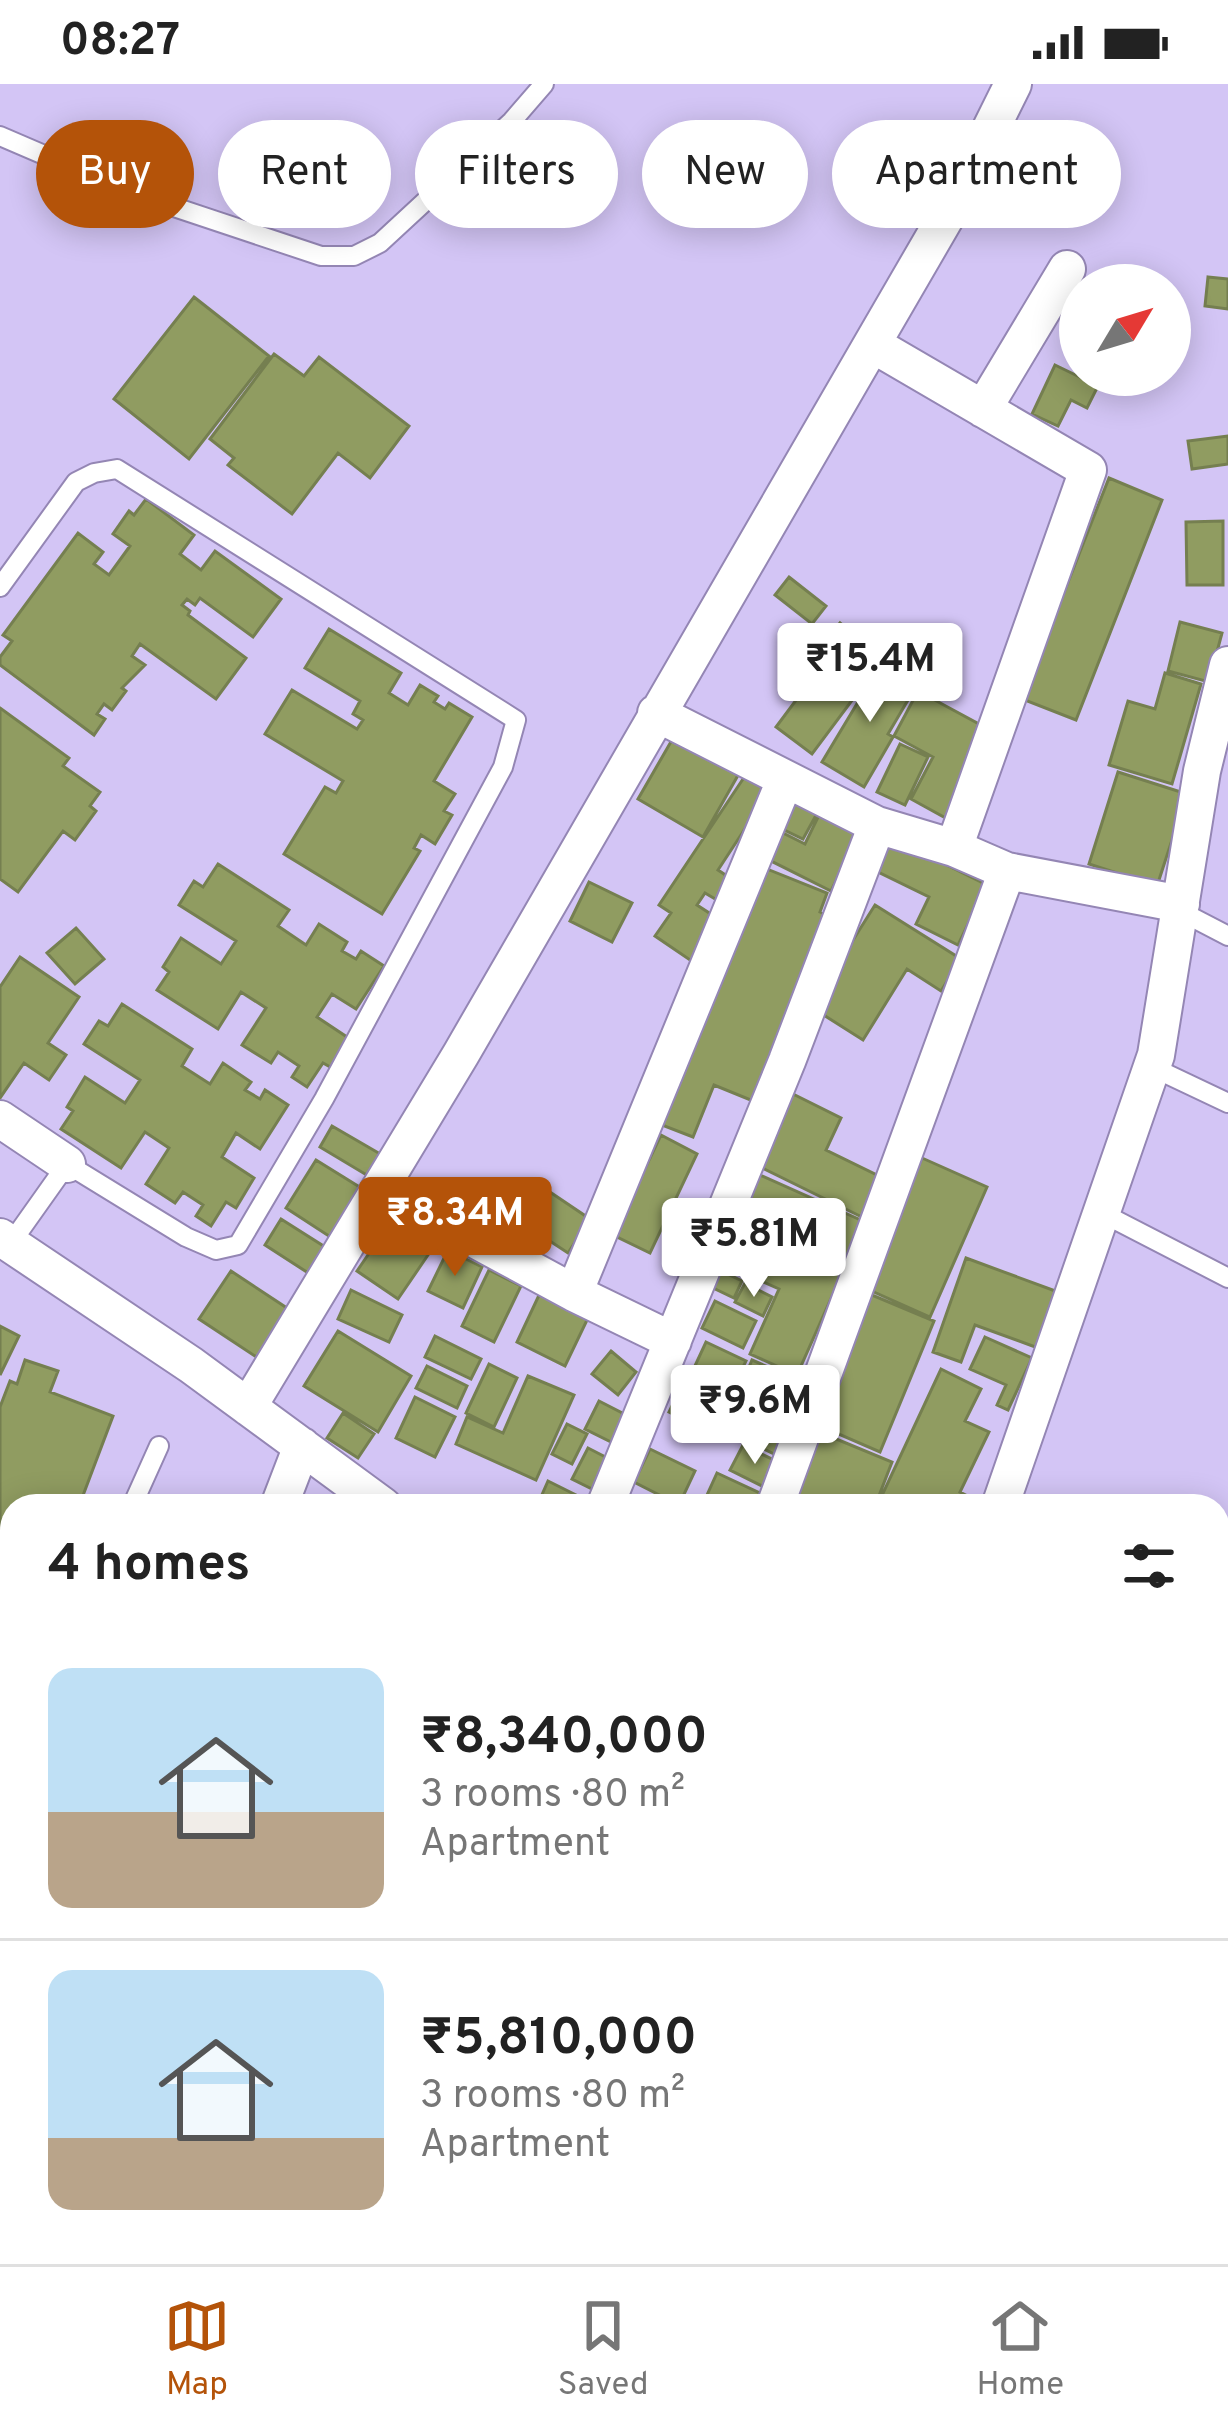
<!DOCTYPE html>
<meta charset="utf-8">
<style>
body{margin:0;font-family:Overpass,sans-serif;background:#f2f2f2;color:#222;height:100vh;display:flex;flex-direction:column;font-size:45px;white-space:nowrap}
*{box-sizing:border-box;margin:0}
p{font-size:39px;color:#767676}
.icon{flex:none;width:66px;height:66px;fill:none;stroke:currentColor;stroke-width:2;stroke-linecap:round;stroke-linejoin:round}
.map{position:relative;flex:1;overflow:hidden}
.panel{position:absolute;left:0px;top:1410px;width:1230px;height:771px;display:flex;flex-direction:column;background:#fff;border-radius:36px 36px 0 0;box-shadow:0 6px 30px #0003}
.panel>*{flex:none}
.top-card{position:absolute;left:36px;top:36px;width:1158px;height:108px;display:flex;gap:24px}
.needle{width:78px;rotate:52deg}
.controls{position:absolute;left:1059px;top:180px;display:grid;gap:24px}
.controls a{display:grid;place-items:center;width:132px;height:132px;border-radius:50%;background:#fff;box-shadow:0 6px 30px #0003;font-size:60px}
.price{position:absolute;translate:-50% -102px;padding:0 27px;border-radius:12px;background:#fff;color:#222;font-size:39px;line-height:78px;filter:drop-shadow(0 3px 6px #0008)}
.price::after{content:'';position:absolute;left:50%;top:72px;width:36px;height:27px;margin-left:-18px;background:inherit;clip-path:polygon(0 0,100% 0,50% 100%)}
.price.selected{background:#b45309;color:#fff}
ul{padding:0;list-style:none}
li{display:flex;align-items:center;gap:36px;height:300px;padding:0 48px}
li+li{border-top:3px solid #e0e0e0}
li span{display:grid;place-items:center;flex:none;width:336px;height:240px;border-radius:24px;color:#555}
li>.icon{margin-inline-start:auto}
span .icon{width:144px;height:144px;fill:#fffc;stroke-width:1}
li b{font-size:51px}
h2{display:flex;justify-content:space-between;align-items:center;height:144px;padding:0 48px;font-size:51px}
.chip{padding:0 42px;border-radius:54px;background:#fff;box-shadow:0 6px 30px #0003;font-size:42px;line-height:108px}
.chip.selected{background:#b45309;color:#fff}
.status{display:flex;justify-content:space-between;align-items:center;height:84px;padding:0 60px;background:#fff;direction:ltr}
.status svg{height:33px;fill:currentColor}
.dock{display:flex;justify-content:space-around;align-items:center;height:168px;border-top:3px solid #e0e0e0;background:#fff;font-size:33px;color:#767676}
.dock a{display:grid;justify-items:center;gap:6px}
.dock .selected{color:#b45309}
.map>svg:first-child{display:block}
</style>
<div class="status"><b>08:27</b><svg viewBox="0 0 49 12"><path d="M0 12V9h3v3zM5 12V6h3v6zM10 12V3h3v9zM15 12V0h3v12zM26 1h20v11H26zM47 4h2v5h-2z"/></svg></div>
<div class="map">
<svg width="1228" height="2180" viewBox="0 0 1228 2180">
<rect width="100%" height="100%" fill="#d3c5f5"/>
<!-- building -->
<path fill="#909c61" stroke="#757f50" stroke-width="3" d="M1208,193L1228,195V225L1205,222Z
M194,213L269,272L189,375L114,315Z
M274,270L304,292L319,273L409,342L370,394L338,369L292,430L228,381L234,374L210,355Z
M1055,281L1098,302L1087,324L1071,316L1058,342L1032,330Z
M1228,352V380L1192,385L1188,357Z
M1109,394L1162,416L1076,636L1022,615Z
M146,415L194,451L180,470L201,486L215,467L281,515L253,553L200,514L195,521L187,515L182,521L190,527L188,531L246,574L216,615L140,560L132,572L145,581L122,604L126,607L112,626L104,620L97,630L105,635L94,651L0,581V573L12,557L3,551L78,449L103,468L94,480L109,491L130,462L113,450L129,427L134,431Z
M1223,437V501H1187L1186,438Z
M789,493L826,522L812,540L775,511Z
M1180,538L1222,549L1209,598L1168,587Z
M840,539L883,576L863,600L819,564Z
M329,545L401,589L389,609L408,621L420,601L438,612L434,618L445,625L449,619L472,633L434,697L455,710L444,727L452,731L435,760L421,751L414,764L420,767L382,830L284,770L325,703L336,709L343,697L265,650L292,606L357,645L363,636L353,630L360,617L305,584Z
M826,576L862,603L812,670L776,643Z
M882,578L918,599L888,650L893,653L864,703L822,678Z
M1165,589L1201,600L1172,700L1109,681L1128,617L1155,625Z
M918,607L990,646L953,738L911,715L933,673L894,652Z
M0,624L69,674L63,682L100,708L90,722L96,727L75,756L63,747L18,808L0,795Z
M676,649L741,686L703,753L638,715Z
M900,660L928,673L905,721L877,708Z
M1118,688L1187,710L1157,802L1089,780Z
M745,692L769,708L718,786L736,798L722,819L705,809L697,821L720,836L693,878L655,852L671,829L659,821Z
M792,709L820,724L803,755L776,742Z
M820,729L860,749L831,807L761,772L775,745L805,760Z
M890,753L987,801L958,861L916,840L929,813L874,786Z
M218,780L289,826L278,842L306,861L319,840L347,858L342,867L356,875L361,867L384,882L356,925L332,910L317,933L350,955L332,984L323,979L307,1003L292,993L299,982L278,968L271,979L242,961L266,924L241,908L218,945L157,906L169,888L163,883L181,854L221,880L236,857L179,821L194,797L203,803Z
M757,781L827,809L820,828L832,833L758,1019L714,1001L693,1053L654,1038Z
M589,798L632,819L612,858L570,837Z
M875,821L961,875L941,907L907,885L863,956L811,923Z
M76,844L104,875L75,900L47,869Z
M20,873L79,913L48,959L66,971L49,996L24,979L0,1014V903Z
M122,920L192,965L182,982L210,1000L223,979L251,998L245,1006L260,1015L265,1006L288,1021L260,1065L236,1049L222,1073L254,1094L236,1124L226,1118L211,1142L196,1132L203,1121L183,1108L175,1119L146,1100L169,1064L145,1048L121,1084L61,1045L73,1027L67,1023L85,993L125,1019L140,996L84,960L99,937L108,942Z
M789,1008L841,1034L826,1066L885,1095L866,1135L754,1080Z
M332,1042L382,1071L370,1093L320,1063Z
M661,1051L697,1070L650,1169L613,1151Z
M922,1074L987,1103L930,1233L865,1204Z
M316,1076L366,1107L335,1156L286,1124Z
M760,1091L865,1138L797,1291L750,1270L779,1205L721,1179Z
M544,1104L590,1135L568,1169L521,1138Z
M281,1135L333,1168L316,1194L265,1161Z
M387,1143L428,1171L398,1215L357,1187Z
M448,1166L482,1183L463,1224L428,1207Z
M966,1174L1058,1208L1038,1264L975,1241L961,1278L933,1268Z
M715,1184L742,1197L734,1214L707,1201Z
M489,1186L521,1202L494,1258L462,1242Z
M231,1187L296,1230L264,1278L199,1235Z
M745,1199L772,1213L763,1232L735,1218Z
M351,1206L402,1231L389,1258L338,1235Z
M860,1206L934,1237L880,1368L813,1339Z
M540,1209L589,1232L565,1282L517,1258Z
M715,1217L756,1237L743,1264L702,1244Z
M0,1242L19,1252L0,1291Z
M338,1247L411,1292L378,1348L304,1302Z
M435,1252L481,1275L471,1295L425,1273Z
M985,1253L1032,1274L1008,1326L997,1321L1006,1301L970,1285Z
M706,1258L746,1277L732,1306L693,1286Z
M611,1267L636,1288L618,1311L592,1290Z
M25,1276L58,1287L50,1308L113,1332L79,1422H12V1491L0,1487V1323L10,1297L17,1300Z
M752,1276L805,1299L788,1339L735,1316Z
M489,1280L517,1294L494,1343L466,1329Z
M427,1282L467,1302L457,1324L416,1304Z
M941,1285L981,1305L965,1337L989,1348L960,1408L981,1419L979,1422H877Z
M528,1292L574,1311L536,1396L456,1360L467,1333L503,1349Z
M685,1295L725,1316L710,1348L669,1328Z
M415,1313L455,1333L435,1373L396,1354Z
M599,1317L628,1332L615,1360L585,1345Z
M739,1325L789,1349L778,1372L728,1347Z
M343,1329L374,1350L358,1374L327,1354Z
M567,1340L587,1350L572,1380L552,1370Z
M817,1347L892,1378L875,1422H787Z
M743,1361L780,1379L768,1405L730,1386Z
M588,1364L615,1378L600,1409L572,1395Z
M650,1365L695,1387L679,1421L634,1398Z
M717,1389L764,1411L758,1422H702Z
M548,1397L592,1419L591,1422H537Z
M1218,1761L1228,1770V1816L1218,1807Z
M0,1958L12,1963V1996L0,1990Z
M1228,1962V1993L1218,1982V1971Z
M0,1997L12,2005L0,2026Z
M1228,2035V2088L1218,2070V2040Z
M0,2064L12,2069L9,2092L0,2087Z
M1218,2152L1228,2170L1213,2180H1183L1176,2169H1218Z
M19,2169H55L49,2180H35L18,2172Z
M67,2169H77L89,2175L86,2180H62Z
M121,2169H130L152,2180H116Z
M192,2169L219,2180H186Z
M262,2169H291L293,2170L289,2180H258Z
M406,2169H456L450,2180H423Z
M621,2169L643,2180H615Z
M647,2169H688L683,2180H655L645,2174Z
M733,2169H788L789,2170L785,2180H753Z
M821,2169H869L864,2180H828Z
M911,2169H969L988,2180H904Z"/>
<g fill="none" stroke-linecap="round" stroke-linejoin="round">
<defs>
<path id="lane" d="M0,52L135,110L321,172H354L380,159L512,37L544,0
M0,503L76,398L94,389L117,385L516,636L503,683L324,1015L238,1161L216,1166L186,1153L67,1080L11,1159
M1180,827L1228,852
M1152,983L1228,1019
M1102,1129L1228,1194
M132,1422L159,1362
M0,1628L12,1626"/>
<path id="street" d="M872,260L1088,386L954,764L1007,787L1181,820
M983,325L1067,185
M656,629L877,741L954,764
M0,1035L67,1080
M380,1104L574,1209L785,696
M0,1153L191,1281L383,1422
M574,1209L673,1257
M248,1323L461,970L872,260L955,117L1013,0
M279,1422L302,1362
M605,1422L787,977L877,741
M775,1422L1007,787
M1000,1422L1156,971L1202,687L1228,581
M1218,2090L1228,2108
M0,2149L12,2119
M376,2180L381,2169
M489,2180L494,2169
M591,2180L596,2169
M692,2180L698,2169
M809,2180L815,2169
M997,2180L1003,2169"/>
</defs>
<!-- lane casing -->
<use href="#lane" stroke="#9486b4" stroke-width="22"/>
<!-- street casing -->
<use href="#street" stroke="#9486b4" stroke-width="40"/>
<!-- lane -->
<use href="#lane" stroke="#fff" stroke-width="18"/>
<!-- street -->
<use href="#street" stroke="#fff" stroke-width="36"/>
</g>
</svg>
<div class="controls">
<a><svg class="needle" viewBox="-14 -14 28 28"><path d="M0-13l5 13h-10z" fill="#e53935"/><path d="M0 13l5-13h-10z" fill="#767676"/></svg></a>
</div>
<b class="price" style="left:870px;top:641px">₹15.4M</b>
<b class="price selected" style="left:455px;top:1195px">₹8.34M</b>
<b class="price" style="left:754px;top:1216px">₹5.81M</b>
<b class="price" style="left:755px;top:1383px">₹9.6M</b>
<div class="top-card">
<a class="chip selected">Buy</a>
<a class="chip">Rent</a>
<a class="chip">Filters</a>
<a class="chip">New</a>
<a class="chip">Apartment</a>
</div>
<section class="panel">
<h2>4 homes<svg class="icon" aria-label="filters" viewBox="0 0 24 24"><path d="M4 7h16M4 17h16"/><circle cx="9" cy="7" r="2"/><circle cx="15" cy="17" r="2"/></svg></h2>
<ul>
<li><span style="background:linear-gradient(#bfe0f5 60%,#b9a48a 0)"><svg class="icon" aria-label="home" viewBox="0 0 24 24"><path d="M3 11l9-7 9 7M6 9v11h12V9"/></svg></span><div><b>₹8,340,000</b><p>3 rooms · 80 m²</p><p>Apartment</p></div></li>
<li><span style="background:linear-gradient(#bfe0f5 70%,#b9a48a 0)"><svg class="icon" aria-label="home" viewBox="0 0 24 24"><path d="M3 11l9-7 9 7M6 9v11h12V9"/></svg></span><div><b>₹5,810,000</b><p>3 rooms · 80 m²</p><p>Apartment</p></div></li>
</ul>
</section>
</div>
<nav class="dock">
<a class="selected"><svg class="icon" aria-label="map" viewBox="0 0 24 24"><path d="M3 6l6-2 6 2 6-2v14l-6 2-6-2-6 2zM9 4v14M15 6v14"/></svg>Map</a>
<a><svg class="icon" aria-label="saved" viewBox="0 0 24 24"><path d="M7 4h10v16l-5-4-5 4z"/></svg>Saved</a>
<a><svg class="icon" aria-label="home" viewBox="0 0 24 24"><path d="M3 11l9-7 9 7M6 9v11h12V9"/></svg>Home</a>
</nav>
